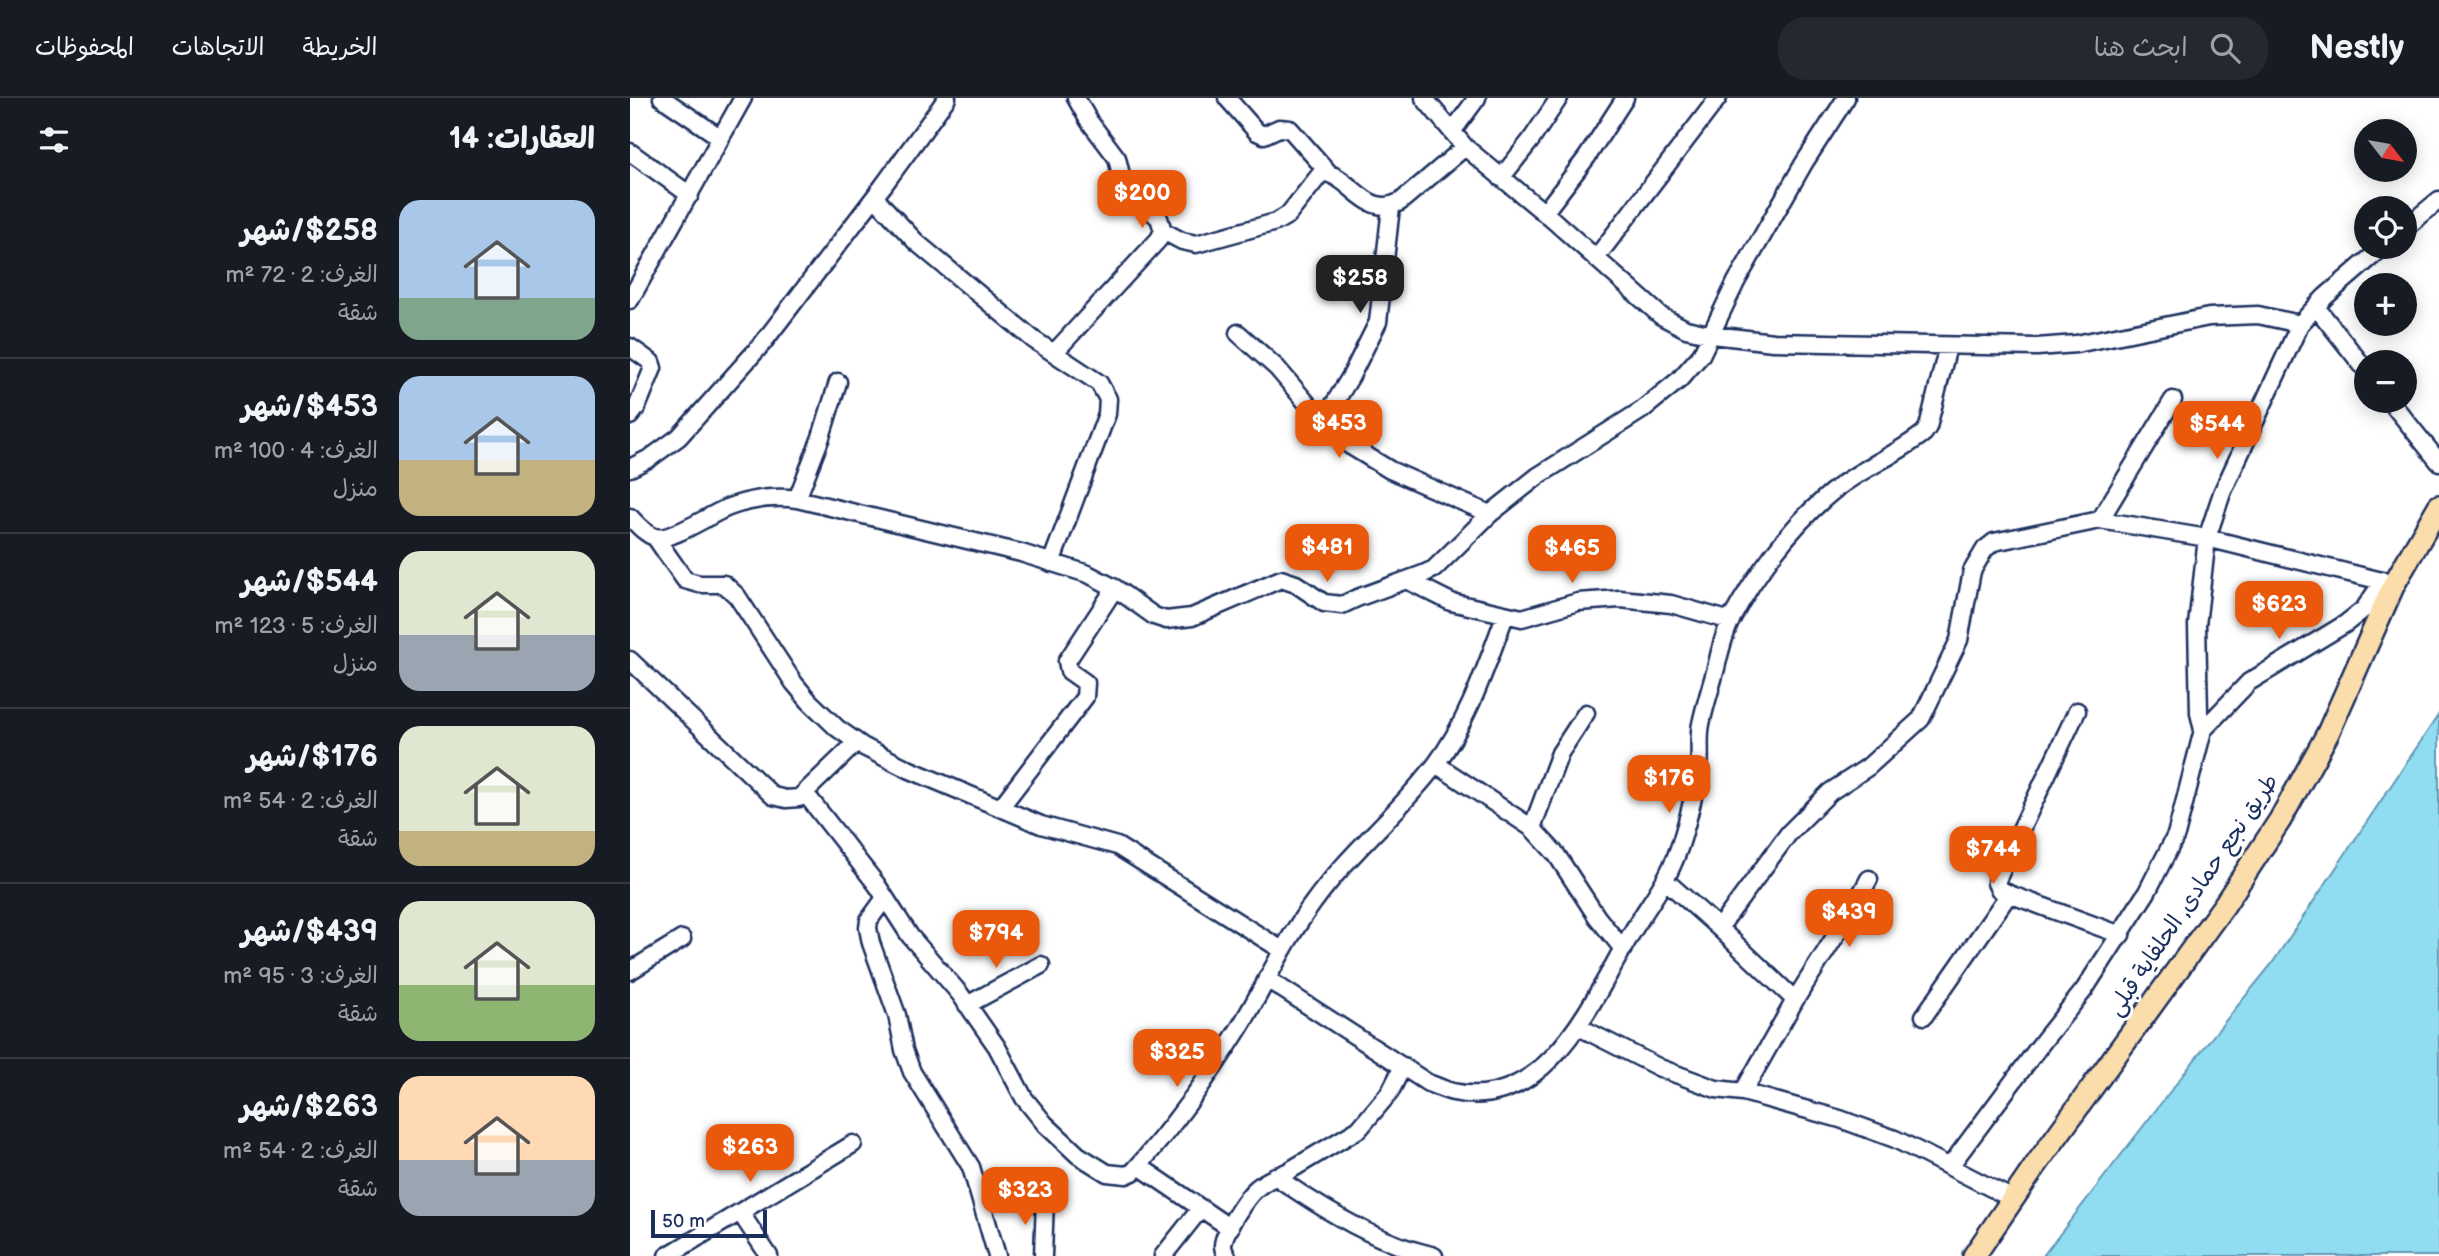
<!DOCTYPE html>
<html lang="ar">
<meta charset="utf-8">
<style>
body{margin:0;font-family:"Balsamiq Sans","Playpen Sans Arabic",sans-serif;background:#242831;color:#f1f3f6;direction:rtl;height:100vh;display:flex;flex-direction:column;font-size:26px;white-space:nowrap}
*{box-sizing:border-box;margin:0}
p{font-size:23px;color:#9ea1a6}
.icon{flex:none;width:38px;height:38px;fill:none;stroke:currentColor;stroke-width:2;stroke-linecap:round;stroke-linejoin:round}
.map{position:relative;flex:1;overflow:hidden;direction:ltr}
.drawer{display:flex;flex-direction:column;background:#171b24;width:630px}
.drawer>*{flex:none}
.needle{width:46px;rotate:121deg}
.fabs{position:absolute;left:1724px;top:21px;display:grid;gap:14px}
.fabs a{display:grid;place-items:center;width:63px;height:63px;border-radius:50%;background:#171b24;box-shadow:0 4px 18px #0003;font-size:35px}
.scale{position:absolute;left:21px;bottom:18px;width:116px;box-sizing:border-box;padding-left:7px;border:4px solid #1b2f5e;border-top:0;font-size:19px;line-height:24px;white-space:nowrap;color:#1b2f5e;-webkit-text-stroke:5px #fff;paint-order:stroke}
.price{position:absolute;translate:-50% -60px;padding:0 16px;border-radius:14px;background:#ea580c;color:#fff;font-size:23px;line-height:46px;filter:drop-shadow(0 2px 4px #0008)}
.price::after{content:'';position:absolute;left:50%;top:42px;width:21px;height:16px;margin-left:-10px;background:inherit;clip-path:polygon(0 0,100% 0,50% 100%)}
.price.selected{background:#222;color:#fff}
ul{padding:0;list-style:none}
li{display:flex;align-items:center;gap:21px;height:175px;padding:0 35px}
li+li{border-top:2px solid #363941}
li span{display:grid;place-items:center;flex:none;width:196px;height:140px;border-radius:21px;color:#555}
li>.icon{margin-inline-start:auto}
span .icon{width:84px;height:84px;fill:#fffc;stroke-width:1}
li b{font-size:30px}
h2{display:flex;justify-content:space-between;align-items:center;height:84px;padding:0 35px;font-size:30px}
header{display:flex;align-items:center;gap:42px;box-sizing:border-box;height:98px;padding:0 35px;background:#171b24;border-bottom:2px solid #363941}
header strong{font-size:33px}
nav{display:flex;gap:38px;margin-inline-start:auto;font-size:24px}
.search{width:490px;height:63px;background:#242831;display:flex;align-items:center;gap:18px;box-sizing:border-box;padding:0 24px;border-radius:28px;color:#9ea1a6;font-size:26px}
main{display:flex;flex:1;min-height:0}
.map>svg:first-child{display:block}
</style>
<header>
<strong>Nestly</strong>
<div class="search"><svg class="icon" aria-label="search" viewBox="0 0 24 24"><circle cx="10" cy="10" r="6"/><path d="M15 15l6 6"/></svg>ابحث هنا</div>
<nav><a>الخريطة</a><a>الاتجاهات</a><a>المحفوظات</a></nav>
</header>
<main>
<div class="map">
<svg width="1809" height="1158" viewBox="0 0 1809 1158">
<rect width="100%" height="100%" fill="#fff"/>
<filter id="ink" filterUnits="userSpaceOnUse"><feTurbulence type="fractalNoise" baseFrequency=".0143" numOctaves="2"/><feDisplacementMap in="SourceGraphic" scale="14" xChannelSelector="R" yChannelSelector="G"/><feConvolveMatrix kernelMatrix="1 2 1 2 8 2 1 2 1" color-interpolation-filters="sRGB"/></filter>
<g filter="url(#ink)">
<!-- water -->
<path fill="#90ddf1" stroke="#6197b6" stroke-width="2" d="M1809,616V1158H1413L1583,938L1641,867Z"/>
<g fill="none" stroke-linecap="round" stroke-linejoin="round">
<defs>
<path id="minor" d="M32,0L91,40
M597,0L627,34L634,37L649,30L660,31L698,74
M794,0L835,49L923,122L1031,218L1056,231L1083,237L1143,244L1407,249L1446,246L1579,219L1628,217L1670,226
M822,34L847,0
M0,54L60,97
M871,80L901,42L929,0
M245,100L286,144L404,242L469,285L478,301L477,316L421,465
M914,115L957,59L995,0
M1774,131L1809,102
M533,133L552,143L566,146L646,124L658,117L692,74C722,78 735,121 770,104L835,49
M966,160L1088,0
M0,202L113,0
M1686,209L1736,272
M608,235L647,270L693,324L719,347L760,372L860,416
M0,249L21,264L23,270L7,309L0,318
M424,255L529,141L533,133L529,120L500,94L491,77L487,60L459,23L446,0
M1760,303L1809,364
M693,324L721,278L748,224L761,109
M0,370L20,360L49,339L132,246L253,88L317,0
M167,401L191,339L208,284
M0,419C7,426 15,436 25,439C41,444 80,416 99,409C121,401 144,398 167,401L391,455L458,476L485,490L524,518L536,522L562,519L651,481L666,486L694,505L712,507L727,500L793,476L804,471L860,416L908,378L1012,312L1049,282L1071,257L1106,184L1174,65L1216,0
M1470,422L1543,302
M25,439L55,482L69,486H94L107,498L164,585L179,603L207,630L234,649L278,671L411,727L487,748L652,852
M777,482L821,504L892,520L948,504L990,501L1041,506L1101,523
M0,562L143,698L156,701L169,700L227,644
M1573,632L1569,615L1567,527L1577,440L1592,395L1670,226L1695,199L1753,149
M806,666L902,730L926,756L967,819L993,851
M175,695L247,787L280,838L330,896L367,949L394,1000L415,1026L448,1057L477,1075L496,1077L503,1074C543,1029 578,980 610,929C635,888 654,844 683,805C719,755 768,716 806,666C839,622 856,568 875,518
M370,710L455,599L456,585L439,573L437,563L485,490
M902,730L930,655L956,615
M1036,783L1089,830L1159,735L1200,694L1238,669L1291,621L1329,542L1342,473L1355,451L1364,444L1470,422L1577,440L1764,486
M1379,796L1369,791L1366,785L1367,782L1447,613
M255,800L239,822L238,830L241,845L267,917L274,952L282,974L341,1069L367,1158
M1089,830L1165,902L1113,994
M0,873L52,841
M637,881L798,985C806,988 815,992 823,994C915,1014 961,906 997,843C1018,805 1039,785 1052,741C1059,718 1065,693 1069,669C1071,655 1068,640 1071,626C1075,607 1081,589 1086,570C1090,553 1094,535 1102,520C1124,478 1160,430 1196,399C1225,373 1264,359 1294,335L1298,329L1318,248
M1165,902L1225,807L1239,781
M337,907L411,867
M1294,918L1379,796L1491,837
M949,929L1030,970L1086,991L1113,994L1210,1021L1265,1041L1383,1101
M509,1068L600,1130
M1320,1068L1414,942L1454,892L1517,794L1546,737L1573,632L1619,584L1715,526L1734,511L1754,482
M645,1078C682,1104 721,1129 763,1145C776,1151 791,1154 804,1158
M110,1114L139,1158
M37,1158L223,1046
M413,1158L415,1100
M533,1158L571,1110
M597,1158C595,1155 593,1152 593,1148C593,1134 617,1098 627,1090C636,1082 647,1078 657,1074L729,1031L760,994L773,968"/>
<path id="major" d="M1344,1158L1406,1067L1595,806L1650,722L1698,635L1764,486L1809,408"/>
</defs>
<!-- minor casing -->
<use href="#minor" stroke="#1b2f5e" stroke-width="21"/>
<!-- major casing -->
<use href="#major" stroke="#1b2f5e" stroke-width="26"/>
<!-- minor -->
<use href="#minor" stroke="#fff" stroke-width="16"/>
<!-- major -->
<use href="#major" stroke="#fbddab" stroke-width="21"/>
</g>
</g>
<g text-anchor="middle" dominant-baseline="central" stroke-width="6" stroke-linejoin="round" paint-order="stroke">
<!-- street labels -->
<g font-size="23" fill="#1b2f5e" stroke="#fff">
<text transform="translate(1563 797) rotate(-56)">طريق نجع حمادى, الحلفاية قبلى</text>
</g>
</g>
</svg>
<div class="fabs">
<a><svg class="needle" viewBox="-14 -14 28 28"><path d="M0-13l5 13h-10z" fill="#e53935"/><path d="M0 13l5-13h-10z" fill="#9ea1a6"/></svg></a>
<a><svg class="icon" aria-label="locate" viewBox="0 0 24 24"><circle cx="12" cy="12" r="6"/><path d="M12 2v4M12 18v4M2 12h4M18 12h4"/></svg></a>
<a>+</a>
<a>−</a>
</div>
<div class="scale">50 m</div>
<b class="price" style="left:512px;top:132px">$200</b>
<b class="price selected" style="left:730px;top:217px">$258</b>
<b class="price" style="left:709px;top:362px">$453</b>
<b class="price" style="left:1587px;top:363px">$544</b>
<b class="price" style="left:697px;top:486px">$481</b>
<b class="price" style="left:942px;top:487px">$465</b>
<b class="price" style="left:1649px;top:543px">$623</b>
<b class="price" style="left:1039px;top:717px">$176</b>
<b class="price" style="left:1363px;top:788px">$744</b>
<b class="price" style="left:1219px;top:851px">$439</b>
<b class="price" style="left:366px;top:872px">$794</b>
<b class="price" style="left:547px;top:991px">$325</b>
<b class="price" style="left:120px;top:1086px">$263</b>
<b class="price" style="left:395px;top:1129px">$323</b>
</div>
<section class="drawer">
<h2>العقارات: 14<svg class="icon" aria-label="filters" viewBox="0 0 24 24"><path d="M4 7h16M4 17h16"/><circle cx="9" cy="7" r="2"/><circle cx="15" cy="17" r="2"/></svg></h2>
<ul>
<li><span style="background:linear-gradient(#a9c7e8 70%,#7fa58c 0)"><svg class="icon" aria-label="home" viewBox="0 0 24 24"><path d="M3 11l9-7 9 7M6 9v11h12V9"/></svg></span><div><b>$258/شهر</b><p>الغرف: 2 · 72 m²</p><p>شقة</p></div></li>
<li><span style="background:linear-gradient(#a9c7e8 60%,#c2b280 0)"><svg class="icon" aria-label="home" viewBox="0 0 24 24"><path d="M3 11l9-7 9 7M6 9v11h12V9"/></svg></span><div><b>$453/شهر</b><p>الغرف: 4 · 100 m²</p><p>منزل</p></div></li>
<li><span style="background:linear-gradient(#dfe7d0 60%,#9aa5b1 0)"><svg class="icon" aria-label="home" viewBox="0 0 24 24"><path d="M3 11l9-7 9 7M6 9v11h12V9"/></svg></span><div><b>$544/شهر</b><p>الغرف: 5 · 123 m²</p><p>منزل</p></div></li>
<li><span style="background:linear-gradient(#dfe7d0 75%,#c2b280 0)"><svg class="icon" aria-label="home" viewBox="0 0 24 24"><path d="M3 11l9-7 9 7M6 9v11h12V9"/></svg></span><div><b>$176/شهر</b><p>الغرف: 2 · 54 m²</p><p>شقة</p></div></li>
<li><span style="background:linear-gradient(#dfe7d0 60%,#8fb573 0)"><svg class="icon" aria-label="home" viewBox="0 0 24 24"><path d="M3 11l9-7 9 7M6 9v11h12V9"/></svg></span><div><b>$439/شهر</b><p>الغرف: 3 · 95 m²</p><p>شقة</p></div></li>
<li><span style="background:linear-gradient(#ffd9b3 60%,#9aa5b1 0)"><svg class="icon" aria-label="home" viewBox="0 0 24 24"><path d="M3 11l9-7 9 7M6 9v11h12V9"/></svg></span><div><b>$263/شهر</b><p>الغرف: 2 · 54 m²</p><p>شقة</p></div></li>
</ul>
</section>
</main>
